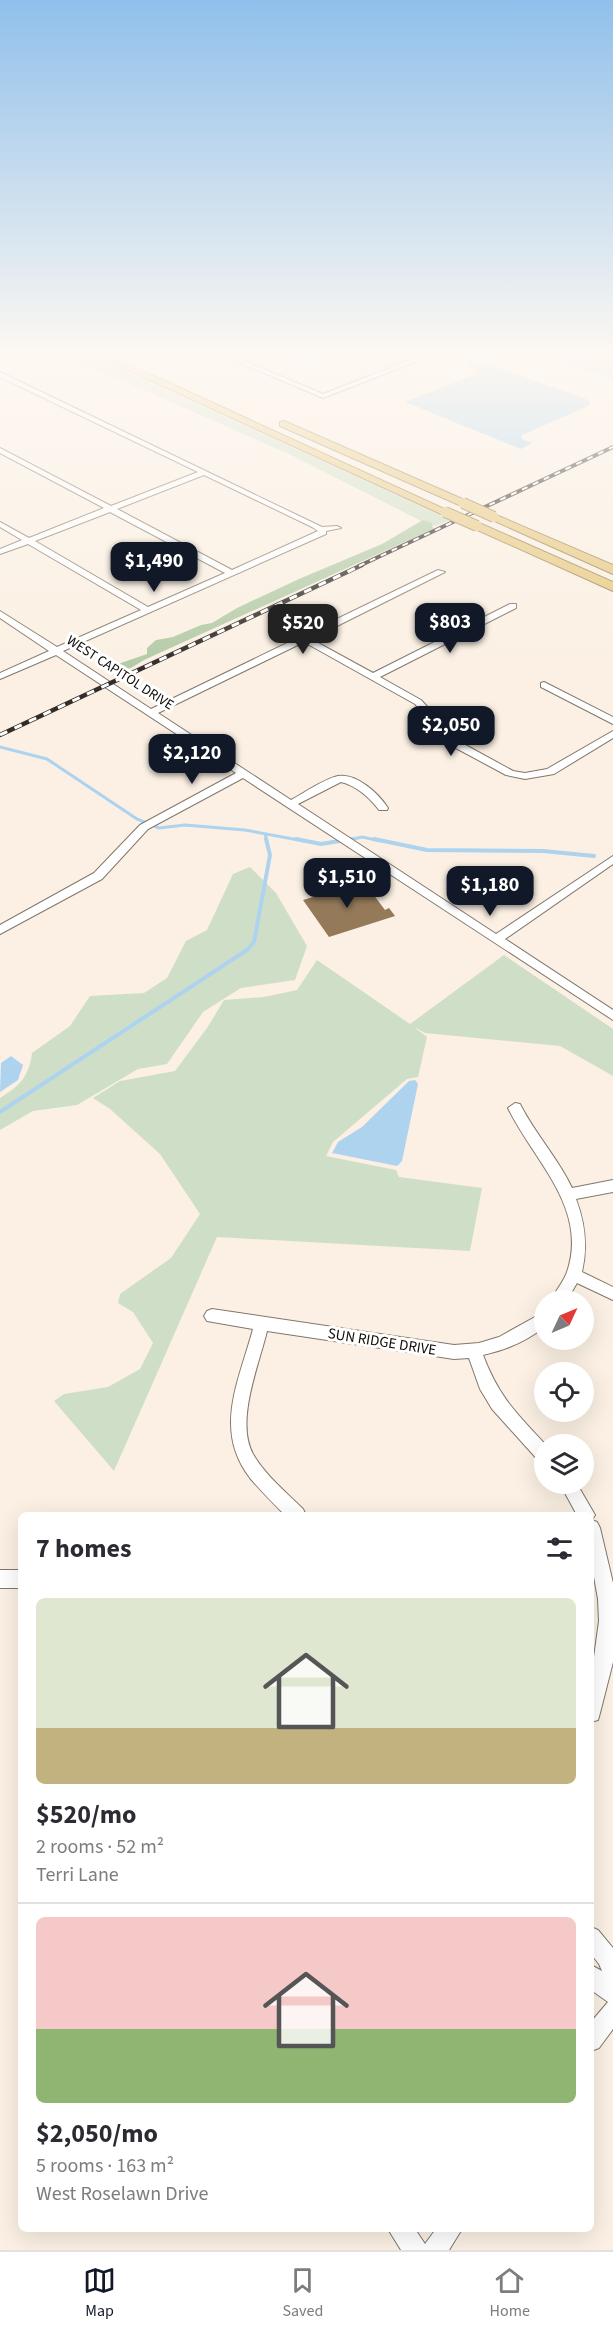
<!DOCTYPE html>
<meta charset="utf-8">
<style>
body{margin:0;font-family:"Source Sans 3",sans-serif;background:#f2f2f3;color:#2b2b33;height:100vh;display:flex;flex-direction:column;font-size:22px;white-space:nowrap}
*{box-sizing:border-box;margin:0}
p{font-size:20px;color:#7c7c81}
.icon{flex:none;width:33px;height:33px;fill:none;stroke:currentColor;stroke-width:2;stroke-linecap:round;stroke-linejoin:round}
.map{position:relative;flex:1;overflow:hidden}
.side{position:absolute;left:18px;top:1512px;width:576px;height:720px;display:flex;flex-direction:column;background:#fff;border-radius:9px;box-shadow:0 6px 24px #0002}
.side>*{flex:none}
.needle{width:39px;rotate:46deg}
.tools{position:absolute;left:534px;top:1290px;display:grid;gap:12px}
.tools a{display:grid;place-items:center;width:60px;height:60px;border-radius:50%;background:#fff;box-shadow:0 6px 24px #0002;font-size:30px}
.price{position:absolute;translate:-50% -51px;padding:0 14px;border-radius:12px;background:#111827;color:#fff;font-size:20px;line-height:39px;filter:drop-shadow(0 2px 3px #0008)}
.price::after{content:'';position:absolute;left:50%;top:36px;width:18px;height:14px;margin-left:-9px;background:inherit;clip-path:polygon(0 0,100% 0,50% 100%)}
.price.current{background:#222;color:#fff}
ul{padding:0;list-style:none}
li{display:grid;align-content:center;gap:12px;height:318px;padding:0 18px}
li+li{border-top:2px solid #e1e1e2}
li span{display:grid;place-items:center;height:186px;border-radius:9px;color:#555}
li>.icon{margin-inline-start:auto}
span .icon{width:108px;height:108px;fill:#fffc;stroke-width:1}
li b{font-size:26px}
h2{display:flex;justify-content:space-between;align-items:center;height:72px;padding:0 18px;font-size:26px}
.menu{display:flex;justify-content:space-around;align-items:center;height:84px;border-top:2px solid #e1e1e2;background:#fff;font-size:16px;color:#7c7c81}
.menu a{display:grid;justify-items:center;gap:3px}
.menu .current{color:#111827}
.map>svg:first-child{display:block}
</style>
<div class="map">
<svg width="613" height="2250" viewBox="0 0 613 2250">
<rect width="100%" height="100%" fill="#fbf0e3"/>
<!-- green -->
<path fill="#cfdfc7" d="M47,353H86L451,520L435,526L427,524L291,455L87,365Z
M541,353H606L613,356V379Z
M250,867L276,893L307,946L295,980L241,988L203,1012L167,1064L138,1069L77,1105L33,1111L0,1130V1098C20,1086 29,1076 32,1053L70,1026L90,996L144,993L167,978L186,941L207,930L233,874Z
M504,955L613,1029V1076L560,1046L425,1033L414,1027L427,1037L418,1077L407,1079L333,1142L326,1156L396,1170L399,1177L482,1188L470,1251L217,1237L114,1471L54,1401L64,1394L108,1387L140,1369L153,1343L133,1312L118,1303L120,1294L171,1258L200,1214L160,1154L110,1109L93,1098L120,1081L175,1071L207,1028L224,1000L264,997L297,990L317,960L410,1024Z"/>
<!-- forest -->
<path fill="#b3cba7" d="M423,520L432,523L433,529L144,660L131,668L110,673L112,666L147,654V648L156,640L173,637L201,625L212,623L237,608L299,579L382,544Z"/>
<!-- water -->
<path fill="#add3ef" d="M275,353H340L306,364Z
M476,360L586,399L590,402L588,406L522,435V439L532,443L521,449L405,402L474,375L477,371L466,365Z
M11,1056L23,1065L18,1080L0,1092L1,1063Z
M415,1080L418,1084L402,1161L397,1166L332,1153L338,1142L362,1127L409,1081Z"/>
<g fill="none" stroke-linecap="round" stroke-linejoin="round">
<!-- stream-far2 -->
<path stroke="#add3ef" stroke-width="2" d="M541,353L613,377"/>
<!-- stream-far1 -->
<path stroke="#add3ef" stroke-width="3" d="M0,747L47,759L137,819L159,828L185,825L245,830L304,841
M265,834L267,841
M345,841L362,837L381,841"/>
<!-- stream -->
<path stroke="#add3ef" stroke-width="4" d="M296,839L321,844L352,839
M374,839L427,850L543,851L594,856
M0,1112L247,950L254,942L270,855L266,839"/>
</g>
<!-- building -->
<path fill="#957a5a" d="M364,882L385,910L389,908L395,916L329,937L303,900Z"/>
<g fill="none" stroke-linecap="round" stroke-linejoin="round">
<defs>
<path id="minor" d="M217,353H226L323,394L428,353H438L323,398Z
M0,372L322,527L337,526L341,528L326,531V534L63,651L151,709L438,570L445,572L311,639L373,673L510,604H516V608L380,677L421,700L460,742L513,771L525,773L547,769L613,731V738L554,774L525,779L506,775L452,746L415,704L304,642L158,713L291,800C304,793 324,779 338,776C357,773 379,794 388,808L387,810H379C370,798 357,786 341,782L298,804L496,934L613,856V864L505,939L613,1010V1020L243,778L148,829L102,879L0,934V925L94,873L140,825L236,773L56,655L0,679V673L49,651L0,618V611L57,647L141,610L28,544L0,554V549L22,540L0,527V522L29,538L104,508L0,453V448L111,506L198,472L0,377ZM204,475L312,527L318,531L232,570L117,509ZM110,512L225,573L148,607L35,541Z
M544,682L613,717V724L541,687V683Z
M515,1103L520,1104C535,1134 558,1158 572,1188L613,1180V1192L576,1199C585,1223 588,1246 582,1272L613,1287V1300L577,1283L567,1300H552C555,1291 563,1283 567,1272C589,1208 533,1160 508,1108Z
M212,1309L454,1345L479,1343L499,1337L544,1312V1327C527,1341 506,1350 483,1355C499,1397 516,1413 545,1444L544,1463L538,1460L492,1409L480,1389L469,1358L454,1359L267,1331C259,1365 235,1421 253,1454C265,1475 286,1492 303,1509L306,1515H285C273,1503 261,1491 250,1478C213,1430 239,1381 253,1329L207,1321L204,1316L207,1311Z
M560,1484H577L595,1515L592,1520L597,1522L600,1528L613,1583V1662L600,1713L598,1720L591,1722V1679L599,1621L598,1599L591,1560V1515H577Z
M0,1570H21V1588H0Z
M591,1927L598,1930L613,1948V2029L599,2048L591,2051V2022L608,2002L591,1990V1965L602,1971L599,1964L591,1954Z
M388,2229H415L425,2244L436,2229H462L449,2250H401Z"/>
<path id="highway" d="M91,353H104L451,512L445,515L441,514Z
M284,421L467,501L469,503L463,506L459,505L280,426V422Z
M494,514L613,565V574L490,519V515Z
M477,522L613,582V591L473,528L471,526Z"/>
</defs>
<!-- minor casing -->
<use href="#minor" stroke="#81776b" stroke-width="2"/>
<!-- highway casing -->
<use href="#highway" stroke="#9b8655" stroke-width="2"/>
<!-- minor -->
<use href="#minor" fill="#fff" fill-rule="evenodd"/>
<!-- highway -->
<use href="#highway" fill="#e7c87f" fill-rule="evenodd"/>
<defs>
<path id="rail-far1" d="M359,566L613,447"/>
<path id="rail" d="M0,735L362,565"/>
</defs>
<!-- rail-far1 casing -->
<use href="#rail-far1" stroke="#322d28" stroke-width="4"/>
<!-- rail casing -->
<use href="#rail" stroke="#322d28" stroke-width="4.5"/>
<!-- rail-far1 -->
<use href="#rail-far1" stroke="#fff" stroke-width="2" stroke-dasharray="6" stroke-linecap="butt"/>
<!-- rail -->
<use href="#rail" stroke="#fff" stroke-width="3" stroke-dasharray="8" stroke-linecap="butt"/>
<defs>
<path id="highway-bridge" d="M463,503L494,517
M445,512L477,526"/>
</defs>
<!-- highway-bridge casing -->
<use href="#highway-bridge" stroke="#9b8655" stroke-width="12" stroke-linecap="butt"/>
<!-- highway-bridge -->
<use href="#highway-bridge" stroke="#e7c87f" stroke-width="10"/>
</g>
<!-- sky -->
<linearGradient id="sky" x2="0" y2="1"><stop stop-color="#90c0eb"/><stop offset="0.53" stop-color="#fdf8f2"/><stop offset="1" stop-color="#fdf8f2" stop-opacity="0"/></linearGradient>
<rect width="613" height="668" fill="url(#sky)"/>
<g text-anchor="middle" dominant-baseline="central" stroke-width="6" stroke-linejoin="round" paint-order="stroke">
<!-- far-street labels -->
<g font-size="14" fill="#0f0b07" stroke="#fff">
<text transform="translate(120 673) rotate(33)">WEST CAPITOL DRIVE</text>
</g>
<!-- street labels -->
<g font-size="15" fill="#0f0b07" stroke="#fff">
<text transform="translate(382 1342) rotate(9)">SUN RIDGE DRIVE</text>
</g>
</g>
</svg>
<div class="tools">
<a><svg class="needle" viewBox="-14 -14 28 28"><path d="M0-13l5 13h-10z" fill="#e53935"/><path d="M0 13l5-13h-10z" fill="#7c7c81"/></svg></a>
<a><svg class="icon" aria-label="locate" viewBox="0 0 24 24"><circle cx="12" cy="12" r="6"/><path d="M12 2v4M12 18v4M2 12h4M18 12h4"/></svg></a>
<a><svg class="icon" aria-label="layers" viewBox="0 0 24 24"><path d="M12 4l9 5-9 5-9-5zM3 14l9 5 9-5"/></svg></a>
</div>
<b class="price" style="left:154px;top:593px">$1,490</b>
<b class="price" style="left:450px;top:654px">$803</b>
<b class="price current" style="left:303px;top:655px">$520</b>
<b class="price" style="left:451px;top:757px">$2,050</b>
<b class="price" style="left:192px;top:785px">$2,120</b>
<b class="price" style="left:347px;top:909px">$1,510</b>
<b class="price" style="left:490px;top:917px">$1,180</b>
<section class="side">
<h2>7 homes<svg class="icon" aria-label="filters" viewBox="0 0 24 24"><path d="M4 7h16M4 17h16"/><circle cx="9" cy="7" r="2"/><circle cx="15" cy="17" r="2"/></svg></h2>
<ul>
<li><span style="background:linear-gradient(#dfe7d0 70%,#c2b280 0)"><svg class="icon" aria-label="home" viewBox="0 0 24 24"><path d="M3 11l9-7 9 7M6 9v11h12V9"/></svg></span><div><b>$520/mo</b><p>2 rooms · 52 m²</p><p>Terri Lane</p></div></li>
<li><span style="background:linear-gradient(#f6c9c9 60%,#8fb573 0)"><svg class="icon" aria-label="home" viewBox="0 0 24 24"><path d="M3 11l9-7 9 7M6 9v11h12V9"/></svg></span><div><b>$2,050/mo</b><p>5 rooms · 163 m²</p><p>West Roselawn Drive</p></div></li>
</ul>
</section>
</div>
<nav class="menu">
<a class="current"><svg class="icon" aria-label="map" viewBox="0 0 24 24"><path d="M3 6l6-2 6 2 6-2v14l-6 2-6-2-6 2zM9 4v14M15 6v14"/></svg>Map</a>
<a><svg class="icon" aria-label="saved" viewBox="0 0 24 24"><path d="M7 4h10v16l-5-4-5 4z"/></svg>Saved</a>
<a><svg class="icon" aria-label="home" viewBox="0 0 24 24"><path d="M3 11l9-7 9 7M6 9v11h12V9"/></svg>Home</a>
</nav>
